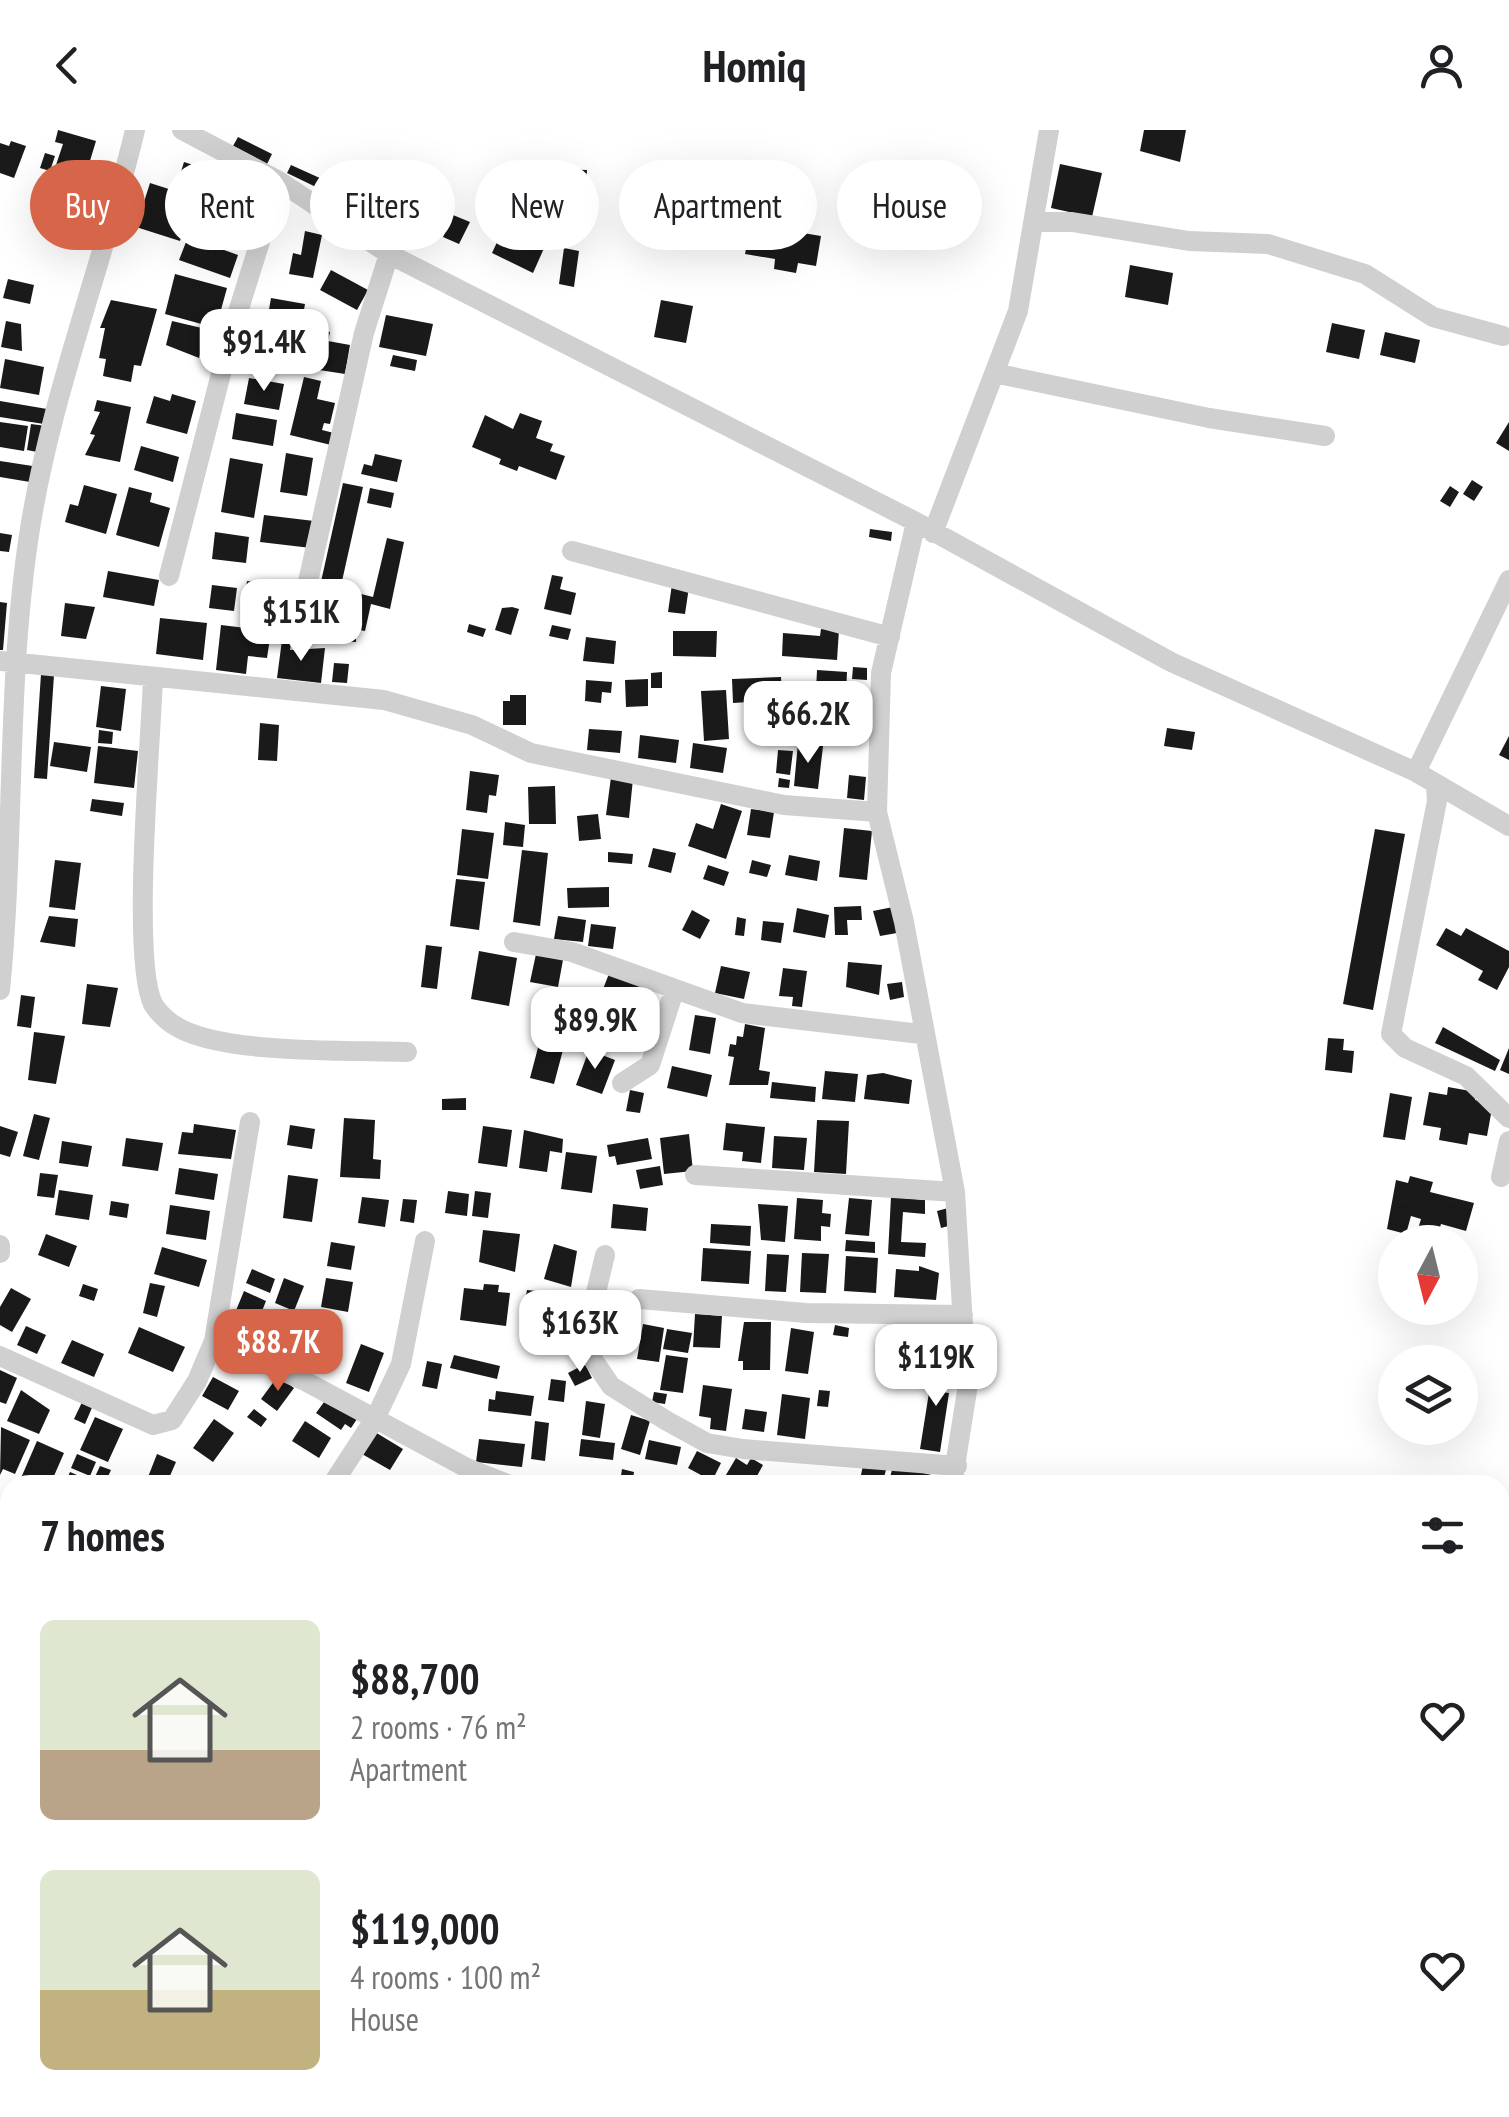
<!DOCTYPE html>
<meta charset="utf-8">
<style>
body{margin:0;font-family:"PT Sans Narrow",sans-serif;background:#f6f6f6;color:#202124;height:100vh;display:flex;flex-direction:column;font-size:38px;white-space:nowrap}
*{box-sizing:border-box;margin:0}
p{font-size:32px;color:#757577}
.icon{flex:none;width:55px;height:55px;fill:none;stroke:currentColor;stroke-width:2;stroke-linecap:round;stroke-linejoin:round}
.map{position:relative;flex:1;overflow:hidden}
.sheet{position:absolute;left:0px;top:1345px;width:1510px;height:642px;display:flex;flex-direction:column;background:#fff;border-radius:30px 30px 0 0;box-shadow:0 10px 40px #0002}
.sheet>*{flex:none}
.banner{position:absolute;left:30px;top:30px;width:1000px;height:90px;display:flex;gap:20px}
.needle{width:65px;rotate:187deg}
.controls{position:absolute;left:1378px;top:1095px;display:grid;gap:20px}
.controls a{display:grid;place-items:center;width:100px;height:100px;border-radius:50%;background:#fff;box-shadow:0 10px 40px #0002;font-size:50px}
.price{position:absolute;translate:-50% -85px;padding:0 22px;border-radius:20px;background:#fff;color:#222;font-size:32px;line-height:65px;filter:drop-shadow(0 2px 5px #0008)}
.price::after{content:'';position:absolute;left:50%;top:60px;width:30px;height:22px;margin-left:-15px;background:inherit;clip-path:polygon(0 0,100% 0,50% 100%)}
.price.on{background:#d66549;color:#fff}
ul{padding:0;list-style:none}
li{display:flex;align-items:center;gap:30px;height:250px;padding:0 40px}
li span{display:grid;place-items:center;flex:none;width:280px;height:200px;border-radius:15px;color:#555}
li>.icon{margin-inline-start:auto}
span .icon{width:120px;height:120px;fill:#fffc;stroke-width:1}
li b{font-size:42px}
h2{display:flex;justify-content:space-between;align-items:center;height:120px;padding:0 40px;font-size:42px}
.tag{padding:0 35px;border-radius:45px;background:#fff;box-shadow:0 10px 40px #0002;font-size:35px;line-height:90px}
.tag.on{background:#d66549;color:#fff}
header{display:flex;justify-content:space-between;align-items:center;height:130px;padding:0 40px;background:#fff;font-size:45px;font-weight:800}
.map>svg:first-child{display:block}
</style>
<header><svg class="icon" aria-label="back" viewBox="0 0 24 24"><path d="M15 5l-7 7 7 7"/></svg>Homiq<svg class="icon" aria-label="person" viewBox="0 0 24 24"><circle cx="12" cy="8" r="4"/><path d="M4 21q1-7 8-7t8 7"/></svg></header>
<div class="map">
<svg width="1509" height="1987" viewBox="0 0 1509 1987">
<rect width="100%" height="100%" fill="#fff"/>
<!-- building -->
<path fill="#1a1a1a" d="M58,0L96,11L86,44L56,35L63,14L55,12Z
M1144,0H1186L1180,32L1140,21Z
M238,7L272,24L267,34L233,16Z
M11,11L26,16L14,48L0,43V13L9,16Z
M45,23L55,26L50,41L40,38Z
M184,32L203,38L180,111L136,97L150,53L175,61Z
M1060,34L1102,43L1092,87L1051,78Z
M291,35L322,49L318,58L287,43Z
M562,39L587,40L583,103L558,102Z
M57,41L88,50L78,85L36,73L40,59L50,62Z
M93,51L110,55L104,76L87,71Z
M199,57L209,59L196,102L186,100Z
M219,73L250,77L247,84L252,85L241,113L204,99Z
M773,84L805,89L803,103L821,106L816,136L798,133L796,143L774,139L775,129L745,124L751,93L771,97Z
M453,85L470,92L459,114L443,107Z
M504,97L545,116L533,143L492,123Z
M305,101L322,105L313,148L289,144L293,123L301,125Z
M188,107L238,125L230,148L179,130Z
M564,118L579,121L574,157L559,154Z
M1130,135L1173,143L1168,175L1125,167Z
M331,140L368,160L357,180L320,160Z
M175,144L227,158L216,198L165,184Z
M8,149L34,155L30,174L3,168Z
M271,168L305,174L301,197L267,191Z
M111,170L157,179L141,236L134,235L131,252L103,246L106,229L99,228L105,198H100Z
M661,170L693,176L686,213L654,207Z
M386,185L433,194L426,226L379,217Z
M6,191L21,194L22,221L1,217Z
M172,191L206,199L199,228L166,215Z
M1332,193L1365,200L1359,229L1326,222Z
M258,198L300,205L296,231L253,228Z
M319,199L330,202L328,211L350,215L345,244L313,239Z
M1385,202L1420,210L1415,233L1380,225Z
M393,225L417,230L415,241L390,236Z
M5,229L44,237L39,265L0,258Z
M304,247L321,251L317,269L335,273L330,294L324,293L322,300L334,303L331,315L290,305Z
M249,248L284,254L279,280L244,274Z
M172,264L196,271L187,304L146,293L154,266L170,271Z
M97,270L131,277L120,332L85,325L95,305L90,304L100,282L94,281Z
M0,271L53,280L50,295L0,287Z
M236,283L277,290L273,316L232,309Z
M520,283L542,291L536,308L553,314L550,321L565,326L556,350L519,336L517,341L499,334L501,329L472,317L485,285L513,299Z
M0,292L28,296L24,321L0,317Z
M1509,292V321L1496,313Z
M31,294L46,296L42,323L27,320Z
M141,316L179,327L173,352L134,340Z
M286,323L313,328L307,366L280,362Z
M375,324L402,330L397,352L361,344L364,334L372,336Z
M230,328L263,334L254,388L221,382Z
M0,331L39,337L36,353L0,347Z
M1472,350L1483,357L1474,371L1463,364Z
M343,353L363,357L332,496L312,492Z
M84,355L117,364L106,404L65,392L70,374L78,376Z
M1450,356L1459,362L1450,377L1440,371Z
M129,357L152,363L150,372L170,378L159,417L116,405Z
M370,358L394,363L391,378L367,373Z
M264,385L314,391L311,418L260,412Z
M870,399L892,402L891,411L869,407Z
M215,402L249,407L246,433L212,429Z
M0,403L12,405L9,422L0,421Z
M387,408L404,412L390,479L371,474L365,501L340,496L343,483L353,485L357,463L373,467Z
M108,441L159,450L154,476L103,467Z
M552,445L563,447L560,459L576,463L571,485L544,479Z
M247,451L264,453L261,476L244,473Z
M672,454L689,457L685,484L668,482Z
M212,455L237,458L234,481L209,478Z
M0,472L7,473L3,520H0Z
M65,473L95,477L86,509L61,506Z
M512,477L519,479L511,505L495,500L502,478Z
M160,488L207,493L203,530L156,524Z
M469,494L486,499L483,507L467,502Z
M221,495L271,501L267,528L248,526L246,544L216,540Z
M552,495L571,499L568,510L549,506Z
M821,499L839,500L837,530L782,526L783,503L820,506Z
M673,501H717L716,527L673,526Z
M340,502L356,503V512L339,511Z
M586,507L616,511L614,534L583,531Z
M282,510L291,512L290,520L325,518L321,553L277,548Z
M334,533L349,534L347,553L332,552Z
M853,537L867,538V550L852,549Z
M817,540L847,542L846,563L816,561Z
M662,542V558H651V543Z
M41,544L54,545L47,649L34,648Z
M781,547L782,570L733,573L732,549Z
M648,549V576L626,577L625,550Z
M586,550L612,552L611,563L602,562L601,573L585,571Z
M101,556L126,559L121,601L96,597Z
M726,560L729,609L704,611L701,561Z
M794,564L877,570L874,603H861L862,586L792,581Z
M510,565H526V595H503V571H510Z
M260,593L279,595L277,631L258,630Z
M1167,598L1195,602L1192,620L1164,616Z
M589,599L622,601L620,623L587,620Z
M99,600L113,602L112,614L98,613Z
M640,605L679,610L676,633L638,628Z
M1509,606V630L1499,625Z
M54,612L91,617L87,642L50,636Z
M693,613L727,618L723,643L690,638Z
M798,613L823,616L818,659L794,656Z
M98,616L138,621L134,658L94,653Z
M778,620L793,621L790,645L776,643Z
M470,641L499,645L496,666L489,665L487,683L466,680Z
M849,645L866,647L864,670L847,668Z
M611,647L633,649L629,688L606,685Z
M779,648L790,650L789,658L778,657Z
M555,656L556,694H529L528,657Z
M92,669L124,673L122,686L90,681Z
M721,674L742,681L726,729L688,716L696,693L713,699Z
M751,679L774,682L770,708L747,705Z
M598,684L601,709L579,711L577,686Z
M505,692L525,695L523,717L503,715Z
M844,698L872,701L867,750L839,747Z
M462,699L494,703L488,749L457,745Z
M1375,699L1405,704L1373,880L1343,874Z
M653,718L676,723L671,743L648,737Z
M522,720L548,723L540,796L513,792Z
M608,722L633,724L632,734L608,732Z
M789,725L820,731L817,751L785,745Z
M55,730L81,733L75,780L49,777Z
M752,730L771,735L767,747L749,743Z
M708,735L729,742L724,756L703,749Z
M456,749L485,752L479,800L450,796Z
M609,757V777L568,778L567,758Z
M861,776L862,790H847L848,805H835L834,777Z
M893,777L897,803L880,806L873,781Z
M797,778L829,785L825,808L793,802Z
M692,780L710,790L700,809L682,800Z
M49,786L78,789L75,817L40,812Z
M558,786L586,790L583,812L554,809Z
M737,787L746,789L744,806L735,805Z
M763,791L784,793L781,813L761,810Z
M591,794L616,797L613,819L588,816Z
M1446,798L1461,806L1466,798L1509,821V837L1497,860L1478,850L1483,841L1436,815Z
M426,815L442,817L437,859L421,857Z
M479,821L517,828L509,876L471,869Z
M536,824L563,830L558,857L530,852Z
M848,832L882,835L879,865L846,857Z
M721,836L750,842L744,869L715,863Z
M783,838L807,841L802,877L792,876L793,867L779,866Z
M610,841L653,859L643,884L600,867Z
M902,852L904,867L890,870L887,854Z
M87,854L118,858L110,897L82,894Z
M21,865L35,867L31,898L17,896Z
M695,885L716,888L710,924L689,920Z
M621,890L636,893L630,918L616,915Z
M745,894L765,898L759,940L770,942L768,955H729L734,927L728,926L730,914L736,915L737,906L743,907Z
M1443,897L1500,930L1495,941L1435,913Z
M34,902L65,906L56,954L28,950Z
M1328,908L1344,909L1343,920L1354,921L1352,943L1325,940Z
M540,910L564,916L554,954L530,948Z
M1509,918V944L1500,940Z
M589,920L615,930L602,964L576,955Z
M672,936L712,945L707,967L667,958Z
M825,941L858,944L855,972L822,969Z
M883,943L912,950L909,974L864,969L867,945Z
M772,952L816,957L815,972L770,968Z
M1448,957L1476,962L1475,970L1493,973L1487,1006L1469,1003L1467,1015L1439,1010L1441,998L1423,995L1429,962L1447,965Z
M630,960L644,963L640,983L626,981Z
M1390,963L1412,967L1405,1010L1383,1007Z
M466,968V980H442V969Z
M34,984L50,988L39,1030L23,1026Z
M344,988L375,990L373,1029L381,1030L380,1049L340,1047Z
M817,990L849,991L846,1044L814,1042Z
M726,993L765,997L761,1033L742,1031L743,1022L723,1020Z
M194,994L236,1000L231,1029L178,1024L182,1002L193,1003Z
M290,995L315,999L312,1019L287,1015Z
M0,996L18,1002L10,1027L0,1024Z
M483,996L512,1000L507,1037L478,1033Z
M524,1000L563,1009L562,1023L550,1021L547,1042L519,1038Z
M689,1004L693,1041L664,1044L660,1008Z
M774,1006L807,1008L804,1040L772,1038Z
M126,1008L163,1013L158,1041L122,1036Z
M648,1008L652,1029L617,1035L615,1026L609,1027L607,1015Z
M62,1011L92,1016L88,1037L59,1033Z
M566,1022L597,1026L592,1063L561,1059Z
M660,1036L663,1055L640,1059L636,1040Z
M179,1038L218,1044L214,1070L175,1064Z
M40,1043L58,1045L54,1068L37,1066Z
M288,1045L318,1049L312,1092L283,1088Z
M1410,1046L1433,1052L1430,1062L1474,1073L1466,1101L1441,1094L1438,1104L1418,1099L1421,1089L1411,1086L1406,1104L1387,1099L1396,1050L1408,1053Z
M59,1060L93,1065L89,1090L55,1085Z
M448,1061L469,1064L467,1086L445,1083Z
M475,1061L491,1063L488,1088L472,1086Z
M362,1067L389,1070L385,1097L358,1093Z
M891,1067L925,1070V1084L903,1082L901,1112L926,1113L925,1127L888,1124Z
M797,1068L823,1070L822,1083L831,1084L830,1097L821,1096V1111L794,1109Z
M849,1068L872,1070L869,1106L845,1104Z
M403,1069L417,1070L414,1093L400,1091Z
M111,1071L129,1074L127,1088L109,1085Z
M613,1074L648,1078L646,1101L611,1098Z
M758,1074L788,1076L785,1112L761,1110Z
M170,1075L210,1081L206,1110L166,1104Z
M948,1078L952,1095L941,1098L937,1081Z
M711,1094L751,1096L750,1116L710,1113Z
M483,1100L520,1104L515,1142L479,1132Z
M46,1104L77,1116L69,1137L38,1125Z
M846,1110L875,1112V1123L845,1121Z
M331,1112L355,1116L351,1140L327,1136Z
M554,1114L577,1121L571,1157L544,1149Z
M162,1117L207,1130L199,1157L154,1144Z
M703,1118L751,1121L749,1154L701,1151Z
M802,1123L829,1124L826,1163L800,1162Z
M767,1124L789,1125L786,1162L765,1161Z
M846,1126L878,1128L876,1163L844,1161Z
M919,1136L939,1143L936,1170L894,1167L896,1139L919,1141Z
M252,1139L275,1149L270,1163L246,1153Z
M284,1148L304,1156L294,1181L275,1173Z
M326,1148L353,1152L348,1182L321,1177Z
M150,1153L165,1156L157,1187L143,1183Z
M83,1154L98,1159L94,1171L79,1166Z
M484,1154L499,1155L498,1162L510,1163L506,1196L460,1190L464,1158L483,1160Z
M11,1158L31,1169L12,1202L0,1195V1177Z
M527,1160L536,1161L533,1178L524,1176Z
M244,1161L266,1171L253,1204L230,1195Z
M564,1178L584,1188L570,1214L551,1204Z
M272,1179L299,1190L289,1216L261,1205Z
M695,1184L722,1186L720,1218L693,1217Z
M628,1191L641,1194L639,1204L626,1202Z
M744,1192H771L770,1240H743V1231H738Z
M643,1194L664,1198L659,1232L637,1229Z
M835,1195L849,1198L848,1207L833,1205Z
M26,1196L46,1205L37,1224L17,1215Z
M308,1196L341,1211L330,1236L296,1221Z
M139,1197L185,1217L173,1242L128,1223Z
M791,1198L814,1202L808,1244L785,1241Z
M667,1199L692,1203L688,1223L663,1219Z
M72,1210L104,1224L94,1247L61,1233Z
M361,1214L384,1223L369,1262L346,1253Z
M454,1225L500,1236L497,1249L450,1238Z
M666,1225L688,1228L683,1263L660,1260Z
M935,1225L947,1227L941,1262L949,1263L940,1322L920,1319Z
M427,1231L442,1234L437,1259L422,1256Z
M585,1234L592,1248L575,1256L568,1243Z
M0,1240L17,1248L6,1274L0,1272Z
M278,1246L294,1258L277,1281L261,1269Z
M213,1247L239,1261L228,1280L202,1266Z
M551,1249L566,1251L564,1272L548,1270Z
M703,1255L732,1259L726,1301L710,1299L711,1288L699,1286Z
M21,1260L50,1280L39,1304L7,1291Z
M819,1260L830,1261L828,1277L817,1276Z
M496,1261L534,1266L531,1286L488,1281L489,1269L495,1270Z
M654,1262L667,1264L665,1274L652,1272Z
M782,1264L810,1268L805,1309L777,1305Z
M84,1268L94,1273L85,1294L74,1289Z
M327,1268L357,1289L351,1298L345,1294L341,1300L316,1283Z
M586,1271L605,1274L600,1308L582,1305Z
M254,1279L267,1289L261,1297L247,1287Z
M745,1279L767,1282L764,1302L742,1299Z
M631,1285L650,1291L640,1325L621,1319Z
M95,1287L123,1299L108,1332L80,1320Z
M214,1289L234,1303L213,1332L193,1318Z
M305,1291L331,1308L319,1328L292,1311Z
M535,1291L549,1293L545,1331L531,1329Z
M1,1297L30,1310L15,1344L3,1339L0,1345Z
M375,1302L403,1319L390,1340L362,1324Z
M479,1309L525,1314L522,1337L476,1332Z
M581,1309L615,1313L613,1330L579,1326Z
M649,1310L681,1317L677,1335L645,1329Z
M37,1311L64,1323L50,1355H18Z
M697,1321L721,1333L712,1351L688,1338Z
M77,1324L96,1332L90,1346L71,1338Z
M157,1324L176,1332L166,1355L148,1347Z
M736,1328L747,1335L751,1328L763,1335L752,1355H720Z
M864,1330L887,1336L882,1355H859Z
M100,1336L111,1340L104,1355L93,1351Z
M893,1336L936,1346L933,1355H888Z
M622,1339L634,1342L632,1354L620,1352Z
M70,1342L84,1348L81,1355H64Z
M10,1406V1433L0,1429V1413L6,1415Z
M0,1445L10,1451L0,1468Z
M7,1483L10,1518L3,1528L0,1493Z
M0,1606L10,1611V1633L0,1652Z
M1500,1797L1506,1798L1502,1825H1500Z
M0,1911L10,1912V1936L0,1934Z
M0,1939L10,1940V1965L0,1964Z
M368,1978L397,1986L396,1987H365Z
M653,1978H676L681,1979L678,1987H649Z
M707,1978H738L734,1987Z
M798,1978H826L833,1982L830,1987H802L795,1982Z
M904,1978H909L922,1984L899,1987Z
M1258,1978H1292L1290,1985Z
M149,1981L195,1983V1987H148Z"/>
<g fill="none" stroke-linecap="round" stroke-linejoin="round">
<!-- path -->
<path stroke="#cacaca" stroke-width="4" stroke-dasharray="5 5" stroke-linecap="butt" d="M57,1978V1987"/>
<!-- minor -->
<path stroke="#d0d0d0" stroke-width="20" d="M182,0L279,51L389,124L916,392L1171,532L1416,642L1509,696
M1035,92H1072L1189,111L1268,114L1365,144L1433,187L1503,206
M994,243L1209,288L1325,306
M916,392L881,543L877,682L904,792L955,1062L967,1261L952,1355
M933,403L1018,181L1049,0
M572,421L890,507
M169,446L232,201L279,51
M296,505L364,203L389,124
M0,531L384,570L472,595L531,623L784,675L877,682
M153,548C151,610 131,829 153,874C157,881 167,891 174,895C218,925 352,920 407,922
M1416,642L1509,450
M1436,656L1437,671L1391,904L1405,918L1466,946L1509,988
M514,812L572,822L742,883L921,904
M0,860C15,709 6,556 29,405C50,267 103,135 135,0
M622,953L650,935L674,861
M695,1045L955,1062
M1501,1047L1509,1011
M0,1115V1123
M605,1125L588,1196L592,1228L611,1256L667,1291L707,1313L743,1319L957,1336
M639,1169L806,1183L963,1185
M214,1211L303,1250L467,1338L510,1355
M0,1226L153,1295L172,1290L197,1251L214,1211L250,992
M332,1355L376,1287L401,1234L425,1111
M0,1581L10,1586
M0,1714L10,1698
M0,1835L10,1842
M495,1978L504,1987
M1125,1978L1139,1987
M313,1987L326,1978
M860,1987L865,1978
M1028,1987L1029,1978"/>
</g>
</svg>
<div class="controls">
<a><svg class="needle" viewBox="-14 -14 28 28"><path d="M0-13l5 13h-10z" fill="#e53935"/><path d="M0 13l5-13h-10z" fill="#757577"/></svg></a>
<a><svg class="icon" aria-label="layers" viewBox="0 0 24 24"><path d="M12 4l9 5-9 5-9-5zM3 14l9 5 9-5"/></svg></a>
</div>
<b class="price" style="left:264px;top:264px">$91.4K</b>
<b class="price" style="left:301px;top:534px">$151K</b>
<b class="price" style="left:808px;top:636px">$66.2K</b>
<b class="price" style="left:595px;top:942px">$89.9K</b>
<b class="price" style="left:580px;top:1245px">$163K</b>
<b class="price on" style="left:278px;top:1264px">$88.7K</b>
<b class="price" style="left:936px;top:1279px">$119K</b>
<div class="banner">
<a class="tag on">Buy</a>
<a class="tag">Rent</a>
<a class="tag">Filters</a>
<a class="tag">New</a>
<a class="tag">Apartment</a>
<a class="tag">House</a>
</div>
<section class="sheet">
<h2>7 homes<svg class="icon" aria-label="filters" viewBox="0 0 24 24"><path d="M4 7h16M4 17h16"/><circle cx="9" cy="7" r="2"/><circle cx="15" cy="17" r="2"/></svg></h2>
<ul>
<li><span style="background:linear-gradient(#dfe7d0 65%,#b9a48a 0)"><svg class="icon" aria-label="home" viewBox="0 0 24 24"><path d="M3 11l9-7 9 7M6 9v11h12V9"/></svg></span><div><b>$88,700</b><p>2 rooms · 76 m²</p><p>Apartment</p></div><svg class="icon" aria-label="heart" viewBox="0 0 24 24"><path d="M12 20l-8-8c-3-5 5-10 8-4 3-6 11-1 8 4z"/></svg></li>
<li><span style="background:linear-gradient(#dfe7d0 60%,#c2b280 0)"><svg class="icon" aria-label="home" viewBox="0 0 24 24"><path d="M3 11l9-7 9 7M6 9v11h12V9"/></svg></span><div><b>$119,000</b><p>4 rooms · 100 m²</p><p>House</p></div><svg class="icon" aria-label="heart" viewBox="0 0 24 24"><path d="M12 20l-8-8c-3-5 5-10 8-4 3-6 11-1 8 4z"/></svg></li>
</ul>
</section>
</div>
